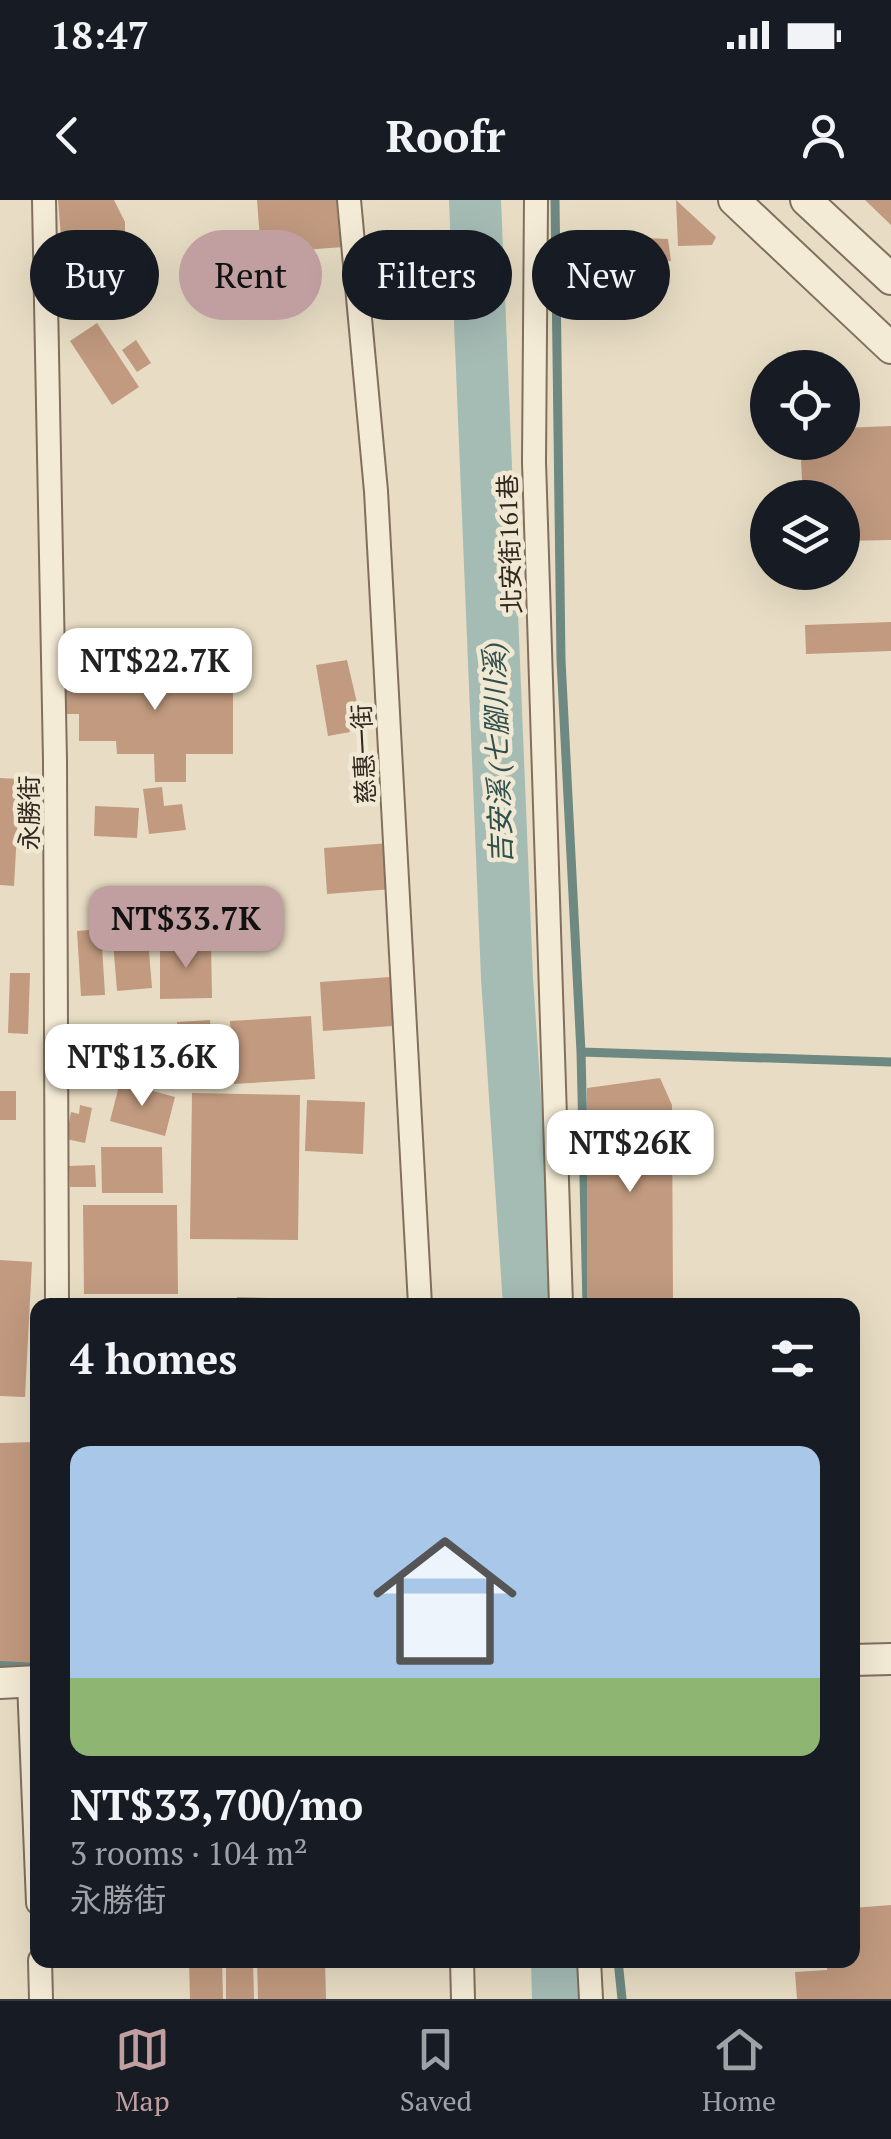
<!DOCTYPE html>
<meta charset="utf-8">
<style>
body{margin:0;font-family:"PT Serif","Noto Sans TC",serif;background:#242831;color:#f1f3f6;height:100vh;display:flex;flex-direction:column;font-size:38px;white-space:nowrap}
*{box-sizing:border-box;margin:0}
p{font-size:32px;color:#9ea1a6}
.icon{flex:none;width:55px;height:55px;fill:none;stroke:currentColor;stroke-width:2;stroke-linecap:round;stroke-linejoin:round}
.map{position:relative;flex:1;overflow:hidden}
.side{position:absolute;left:30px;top:1098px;width:830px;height:670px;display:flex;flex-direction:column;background:#171b24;border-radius:20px;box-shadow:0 10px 40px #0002}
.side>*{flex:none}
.hud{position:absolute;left:30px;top:30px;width:832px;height:90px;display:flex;gap:20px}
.buttons{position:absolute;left:750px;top:150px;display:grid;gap:20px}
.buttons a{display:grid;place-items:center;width:110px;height:110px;border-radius:50%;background:#171b24;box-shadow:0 10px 40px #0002;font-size:50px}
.price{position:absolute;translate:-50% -85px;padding:0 22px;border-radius:20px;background:#fff;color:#222;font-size:32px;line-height:65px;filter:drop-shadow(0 2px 5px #0008)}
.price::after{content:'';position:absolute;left:50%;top:60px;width:30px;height:22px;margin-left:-15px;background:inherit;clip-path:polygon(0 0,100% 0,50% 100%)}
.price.on{background:#c19ea0;color:#111}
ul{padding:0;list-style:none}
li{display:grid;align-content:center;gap:20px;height:530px;padding:0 40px}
li span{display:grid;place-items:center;height:310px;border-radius:20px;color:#555}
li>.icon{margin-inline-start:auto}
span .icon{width:180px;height:180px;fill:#fffc;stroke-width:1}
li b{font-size:42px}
h2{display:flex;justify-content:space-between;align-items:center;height:120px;padding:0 40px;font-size:42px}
.tag{padding:0 35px;border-radius:45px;background:#171b24;box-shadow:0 10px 40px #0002;font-size:35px;line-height:90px}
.tag.on{background:#c19ea0;color:#111}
.status{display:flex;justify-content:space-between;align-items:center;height:70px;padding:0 50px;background:#171b24;direction:ltr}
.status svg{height:28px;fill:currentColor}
header{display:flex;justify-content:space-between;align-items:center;height:130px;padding:0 40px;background:#171b24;font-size:45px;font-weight:700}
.tabs{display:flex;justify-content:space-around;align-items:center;height:140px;border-top:2px solid #363941;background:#171b24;font-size:28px;color:#9ea1a6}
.tabs a{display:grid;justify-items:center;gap:5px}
.tabs .on{color:#c19ea0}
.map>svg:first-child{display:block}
</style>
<div class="status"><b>18:47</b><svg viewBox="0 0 49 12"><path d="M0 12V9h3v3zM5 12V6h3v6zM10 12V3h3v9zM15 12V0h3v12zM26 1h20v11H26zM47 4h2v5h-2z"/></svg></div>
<header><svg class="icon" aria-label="back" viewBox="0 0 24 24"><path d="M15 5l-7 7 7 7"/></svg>Roofr<svg class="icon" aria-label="person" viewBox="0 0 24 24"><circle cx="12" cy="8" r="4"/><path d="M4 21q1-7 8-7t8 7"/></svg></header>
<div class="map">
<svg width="891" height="1799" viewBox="0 0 891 1799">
<rect width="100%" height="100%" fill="#e8ddc4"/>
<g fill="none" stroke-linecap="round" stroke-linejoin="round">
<!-- stream -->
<path stroke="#6e8882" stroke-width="9" d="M555,0L561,460L581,852L587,1105
M581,852L891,862
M0,1465L38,1464
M618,1760L622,1799"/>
<!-- river -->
<path stroke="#a5bcb5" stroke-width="52" d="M475,0L507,778L529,1105
M557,1760L558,1799"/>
</g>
<!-- building -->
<path fill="#c19a7f" d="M58,0H114L125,22V83L78,82L63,61Z
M257,0H341L344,47L261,53Z
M676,0L716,37L712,45L678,46Z
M865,0H891V25Z
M597,36L668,39L671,61L606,67L594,61Z
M97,123L139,187L112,205L70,141Z
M136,140L151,163L137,172L122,150Z
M891,226V340L842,341V298H803L800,242H842V228Z
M891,422V451L806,454L805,425Z
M347,460L361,520L348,522L350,532L328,536L316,465Z
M233,469V554H186V582H155L154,554H117L116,541H79V514H65V470Z
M0,578L20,579L14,686L0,685Z
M162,587L164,606L182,604L186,630L149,634L143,589Z
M95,606L139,608L137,638L94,636Z
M389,643L393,689L327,694L324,648Z
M147,727L152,788L117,791L112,729Z
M101,729L105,795L81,796L77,731Z
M160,744H211L212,798L160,799Z
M10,773H30L28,834L8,833Z
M390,777L393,826L323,831L320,782Z
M311,816L315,879L234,884L230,821Z
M210,820L214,877L180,879L177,822Z
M660,878L672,905L673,1105H587V888Z
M120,882L175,897L165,936L110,921Z
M0,891H16V920H0Z
M192,893L300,895L298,1040L190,1039Z
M307,900L365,902L363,954L305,951Z
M80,905L92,908L85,943L66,939L71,912L79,914Z
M101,947H162L163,993H102Z
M95,965L96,987H70L69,966Z
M83,1005H177L178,1094H84Z
M0,1060L32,1062L25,1197L0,1196Z
M237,1097L301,1099V1105H237Z
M35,1242L38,1463L0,1461V1243Z
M891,1705V1799H797L795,1772L827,1770V1760H852V1708Z
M189,1760H222L223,1799H190Z
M226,1760H253L254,1799H226Z
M257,1760H325L326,1799H258Z"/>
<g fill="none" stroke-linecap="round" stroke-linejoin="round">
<defs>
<path id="minor" d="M44,0L55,560L57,1105
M349,0L376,291L420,1105
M536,0L534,262L561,1105
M29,1482L38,1703
M40,1760L41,1799
M462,1760L463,1799
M589,1760L591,1799"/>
<path id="tertiary" d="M734,0L891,148
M806,0L891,79
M852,1460L891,1459
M0,1483L38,1481"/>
</defs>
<!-- minor casing -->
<use href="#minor" stroke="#80705d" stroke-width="26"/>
<!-- tertiary casing -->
<use href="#tertiary" stroke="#80705d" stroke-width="34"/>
<!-- minor -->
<use href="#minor" stroke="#f4ebd6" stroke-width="22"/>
<!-- tertiary -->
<use href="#tertiary" stroke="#f4ebd6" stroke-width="30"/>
</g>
<g text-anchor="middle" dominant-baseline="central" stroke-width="9" stroke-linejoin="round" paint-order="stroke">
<!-- street labels -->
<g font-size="25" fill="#32281f" stroke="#f0e8d3">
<text transform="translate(509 344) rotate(-92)">北安街161巷</text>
<text transform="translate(363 554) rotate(-93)">慈惠一街</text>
<text transform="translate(28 613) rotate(-90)">永勝街</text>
</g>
<!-- water labels -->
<g font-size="28" font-style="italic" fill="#30504e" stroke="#f0e8d3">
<text transform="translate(497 553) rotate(-92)">吉安溪 (七腳川溪)</text>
</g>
</g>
</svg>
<div class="buttons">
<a><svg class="icon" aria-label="locate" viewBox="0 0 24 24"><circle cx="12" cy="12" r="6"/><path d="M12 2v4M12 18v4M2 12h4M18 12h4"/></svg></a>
<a><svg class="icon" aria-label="layers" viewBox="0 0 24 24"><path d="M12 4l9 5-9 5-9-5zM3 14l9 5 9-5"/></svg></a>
</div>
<b class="price" style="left:155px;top:513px">NT$22.7K</b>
<b class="price on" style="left:186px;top:771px">NT$33.7K</b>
<b class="price" style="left:142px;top:909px">NT$13.6K</b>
<b class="price" style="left:630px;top:995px">NT$26K</b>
<div class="hud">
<a class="tag">Buy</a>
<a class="tag on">Rent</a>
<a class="tag">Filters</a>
<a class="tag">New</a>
</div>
<section class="side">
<h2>4 homes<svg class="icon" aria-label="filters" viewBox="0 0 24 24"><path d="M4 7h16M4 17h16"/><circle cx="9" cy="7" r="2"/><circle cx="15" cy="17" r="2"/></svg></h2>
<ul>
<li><span style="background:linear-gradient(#a9c7e8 75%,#8fb573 0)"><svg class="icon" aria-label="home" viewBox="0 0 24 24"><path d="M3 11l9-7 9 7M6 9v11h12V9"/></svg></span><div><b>NT$33,700/mo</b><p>3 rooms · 104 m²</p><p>永勝街</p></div></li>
</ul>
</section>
</div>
<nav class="tabs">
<a class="on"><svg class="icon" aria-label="map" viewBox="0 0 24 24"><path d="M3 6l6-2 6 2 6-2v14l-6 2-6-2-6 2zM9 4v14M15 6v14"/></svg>Map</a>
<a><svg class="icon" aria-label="saved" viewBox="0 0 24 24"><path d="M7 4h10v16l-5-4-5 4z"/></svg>Saved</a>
<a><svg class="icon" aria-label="home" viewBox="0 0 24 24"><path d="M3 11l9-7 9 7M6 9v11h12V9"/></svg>Home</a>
</nav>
